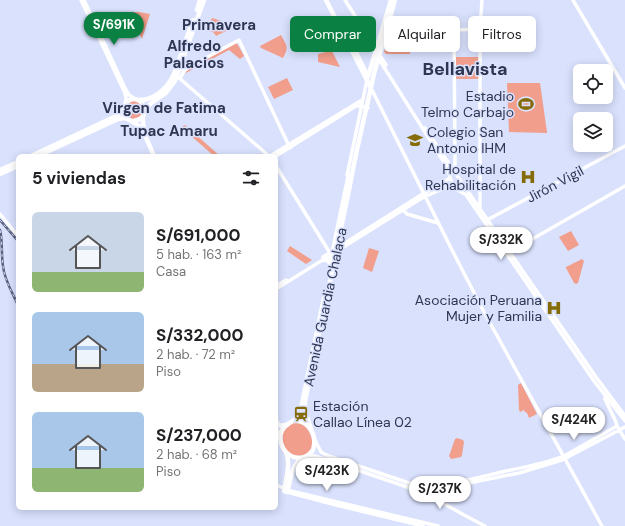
<!DOCTYPE html>
<html lang="es">
<meta charset="utf-8">
<style>
body{margin:0;font-family:"DM Sans",sans-serif;background:#f2f2f2;color:#202124;height:100vh;display:flex;flex-direction:column;font-size:15px;white-space:nowrap}
*{box-sizing:border-box;margin:0}
p{font-size:13px;color:#757577}
.icon{flex:none;width:22px;height:22px;fill:none;stroke:currentColor;stroke-width:2;stroke-linecap:round;stroke-linejoin:round}
.map{position:relative;flex:1;overflow:hidden}
.sheet{position:absolute;left:16px;top:154px;width:262px;height:356px;display:flex;flex-direction:column;background:#fff;border-radius:6px;box-shadow:0 2px 10px #0003}
.sheet>*{flex:none}
.banner{position:absolute;left:290px;top:16px;width:275px;height:36px;display:flex;gap:8px}
.controls{position:absolute;left:573px;top:64px;display:grid;gap:8px}
.controls a{display:grid;place-items:center;width:40px;height:40px;border-radius:6px;background:#fff;box-shadow:0 2px 10px #0003;font-size:20px}
.price{position:absolute;translate:-50% -34px;padding:0 9px;border-radius:14px;background:#fff;color:#222;font-size:13px;line-height:26px;filter:drop-shadow(0 1px 2px #0008)}
.price::after{content:'';position:absolute;left:50%;top:24px;width:12px;height:9px;margin-left:-6px;background:inherit;clip-path:polygon(0 0,100% 0,50% 100%)}
.price.on{background:#0b8043;color:#fff}
ul{padding:0;list-style:none}
li{display:flex;align-items:center;gap:12px;height:100px;padding:0 16px}
li span{display:grid;place-items:center;flex:none;width:112px;height:80px;border-radius:6px;color:#555}
li>.icon{margin-inline-start:auto}
span .icon{width:48px;height:48px;fill:#fffc;stroke-width:1}
li b{font-size:17px}
h2{display:flex;justify-content:space-between;align-items:center;height:48px;padding:0 16px;font-size:17px}
.chip{padding:0 14px;border-radius:6px;background:#fff;box-shadow:0 2px 10px #0003;font-size:14px;line-height:36px}
.chip.on{background:#0b8043;color:#fff}
.map>svg:first-child{display:block}
</style>
<div class="map">
<svg width="625" height="526" viewBox="0 0 625 526">
<rect width="100%" height="100%" fill="#d9e1fd"/>
<!-- green -->
<path fill="#f29e8c" d="M129,12H139L150,14L142,39Z
M212,18L234,25V27L216,36L214,33L207,29Z
M391,30L406,31V32H408L407,48H411L410,54H386L384,52Z
M281,35C287,46 289,47 283,58L261,48L260,46Z
M236,43L238,45L244,56L240,59L229,50L184,74L189,68Z
M331,49L340,67L318,62V54L326,52Z
M456,57H479V79H456Z
M287,78L293,90L274,99L268,87Z
M507,83H540L547,132V133L509,132Z
M134,100L140,102L143,111L141,116C133,119 132,121 126,114V105Z
M185,125L220,156H214L183,129V126Z
M571,231L579,245L568,251L559,237Z
M290,246L312,260L306,264L287,251Z
M369,248L379,251L372,272L363,268Z
M582,259L584,261L578,283L576,284L574,283L566,268V267Z
M521,383L537,414L529,418L527,413L525,412L524,410L520,412L519,410L518,385Z
M293,423C302,423 307,426 310,434C323,462 277,465 283,431Z
M457,438L463,440L464,442L462,455L461,457L451,459L449,456L455,439Z"/>
<g fill="none" stroke-linecap="round" stroke-linejoin="round">
<!-- secondary -->
<path stroke="#fff" stroke-width="3.5" d="M81,0L125,93L126,98L125,104
M84,0L126,90L129,95L135,99
M345,0L376,49
M573,0L625,88
M381,57L386,65
M378,59L382,64L447,167C450,174 450,182 455,188C458,192 462,191 466,195L594,381L625,421
M178,77L269,156
M180,78L185,70L189,67L239,40L290,148
M372,90L452,250L484,312L602,526
M425,128L460,180L596,377L625,416
M270,156L362,100
M276,156L356,106H361L368,108
M276,166L330,253
M451,170L454,168L455,165L454,30L480,29
M347,175L349,166L367,80
M480,208V29L482,0
M402,209L407,214L438,223
M0,214L18,236
M487,220L625,146
M508,253L625,186
M323,257L421,195L450,178
M276,286L286,280
M276,289L422,198L453,184
M605,397V399L616,422L617,426L625,439
M315,440L321,452L326,455L412,484L419,486H429C455,484 481,477 506,471C526,467 547,463 566,455L617,426
M308,456H315L325,459L416,490H434L519,473L562,460L625,427
M276,485L291,491L438,526
M287,492L336,505L423,526
M418,492L434,498L464,515L485,526"/>
<!-- primary -->
<path stroke="#fff" stroke-width="4.5" d="M326,0L371,88
M197,10L200,0
M355,50L367,75
M181,66L183,69L187,68
M368,77L391,0
M138,100C154,101 168,88 174,74L193,20
M145,111L150,104L166,93L175,81L204,0
M143,116V123L145,131
M134,121C157,116 138,89 126,103C123,106 123,111 124,115C127,121 134,121 139,126C145,133 150,147 154,156
M31,156L114,117L119,114L123,109
M38,156L118,119L124,118L128,119
M0,170L18,162
M0,174L18,166
M323,260H328L331,265
M330,265L349,174
M276,421L278,424L281,426L285,425
M293,421C306,419 316,432 314,445C314,449 311,453 308,455C289,468 265,434 293,421Z
M291,422L298,417L300,413L324,298
M276,429L280,438
M312,432L305,411V401L348,195L356,154L374,74L395,0
M286,452C291,464 286,478 284,491L287,492C292,478 289,469 302,458"/>
<defs>
<path id="rail" d="M0,220L18,241
M0,230C3,242 1,254 3,266C4,279 12,292 18,305"/>
</defs>
<!-- rail casing -->
<use href="#rail" stroke="#59617c" stroke-width="2.5"/>
<!-- rail -->
<use href="#rail" stroke="#d9e1fd" stroke-width="1" stroke-dasharray="3" stroke-linecap="butt"/>
</g>
<!-- icons -->
<defs>
<symbol id="stadium-bare" viewBox="-9 -9 18 18"><path d="M0-5a6.5 5 0 1 0 0 10a6.5 5 0 1 0 0-10ZM-3.5-1.8h7v3.6h-7Z" fill="#856c09" stroke="#d9e1fd" stroke-width="2.5" paint-order="stroke"/></symbol>
<symbol id="university-bare" viewBox="-9 -9 18 18"><path d="M0-5L7-2L0 1L-7-2ZM-4 1L0 2.5L4 1V4Q0 6-4 4Z" fill="#856c09" stroke="#d9e1fd" stroke-width="2.5" paint-order="stroke"/></symbol>
<symbol id="hospital-bare" viewBox="-9 -9 18 18"><path d="M-5-5h3v3.5h4V-5h3V5h-3V1.5h-4V5h-3Z" fill="#856c09" stroke="#d9e1fd" stroke-width="2.5" paint-order="stroke"/></symbol>
<symbol id="station-bare" viewBox="-9 -9 18 18"><path d="M-3-6H3Q5-6 5-4V2Q5 4 3 4L4.5 6H3L1.5 4h-3L-3 6H-4.5L-3 4Q-5 4-5 2V-4Q-5-6-3-6ZM-3.5-4v3h7v-3ZM-3.5 1v1.5H-2V1ZM2 1v1.5H3.5V1Z" fill="#856c09" stroke="#d9e1fd" stroke-width="2.5" paint-order="stroke"/></symbol>
</defs>
<g fill-rule="evenodd">
<use href="#stadium-bare" x="515" y="93" width="22" height="22"/>
<use href="#university-bare" x="404" y="129" width="22" height="22"/>
<use href="#hospital-bare" x="517" y="166" width="22" height="22"/>
<use href="#hospital-bare" x="543" y="297" width="22" height="22"/>
<use href="#station-bare" x="290" y="403" width="22" height="22"/>
</g>
<g text-anchor="middle" dominant-baseline="central" stroke-width="3" stroke-linejoin="round" paint-order="stroke">
<!-- poi labels -->
<g font-size="14" fill="#2f3651" stroke="#d9e1fd" text-anchor="end">
<text x="514" y="96">Estadio<tspan x="514" dy="16">Telmo Carbajo</tspan></text>
<text x="427" y="132" text-anchor="start">Colegio San<tspan x="427" dy="16">Antonio IHM</tspan></text>
<text x="516" y="169">Hospital de<tspan x="516" dy="16">Rehabilitación</tspan></text>
<text x="542" y="300">Asociación Peruana<tspan x="542" dy="16">Mujer y Familia</tspan></text>
<text x="313" y="406" text-anchor="start">Estación<tspan x="313" dy="16">Callao Línea 02</tspan></text>
</g>
<!-- street labels -->
<g font-size="14" fill="#2f3651" stroke="#d9e1fd">
<text transform="translate(555 184) rotate(-28)">Jirón Vigil</text>
<text transform="translate(325 307) rotate(-78)">Avenida Guardia Chalaca</text>
</g>
<!-- neighbourhood labels -->
<g font-size="15" font-weight="bold" fill="#2f3651" stroke="#d9e1fd">
<text x="219" y="25">Primavera</text>
<text x="194" y="46">Alfredo<tspan x="194" dy="17">Palacios</tspan></text>
<text x="164" y="108">Virgen de Fatima</text>
<text x="169" y="131">Tupac Amaru</text>
</g>
<!-- district labels -->
<g font-size="18" font-weight="bold" fill="#2f3651" stroke="#d9e1fd">
<text x="465" y="69">Bellavista</text>
</g>
</g>
</svg>
<div class="controls">
<a><svg class="icon" aria-label="locate" viewBox="0 0 24 24"><circle cx="12" cy="12" r="6"/><path d="M12 2v4M12 18v4M2 12h4M18 12h4"/></svg></a>
<a><svg class="icon" aria-label="layers" viewBox="0 0 24 24"><path d="M12 4l9 5-9 5-9-5zM3 14l9 5 9-5"/></svg></a>
</div>
<b class="price on" style="left:114px;top:46px">S/691K</b>
<b class="price" style="left:501px;top:261px">S/332K</b>
<b class="price" style="left:574px;top:441px">S/424K</b>
<b class="price" style="left:327px;top:492px">S/423K</b>
<b class="price" style="left:440px;top:510px">S/237K</b>
<div class="banner">
<a class="chip on">Comprar</a>
<a class="chip">Alquilar</a>
<a class="chip">Filtros</a>
</div>
<section class="sheet">
<h2>5 viviendas<svg class="icon" aria-label="filters" viewBox="0 0 24 24"><path d="M4 7h16M4 17h16"/><circle cx="9" cy="7" r="2"/><circle cx="15" cy="17" r="2"/></svg></h2>
<ul>
<li><span style="background:linear-gradient(#c9d6e8 75%,#8fb573 0)"><svg class="icon" aria-label="home" viewBox="0 0 24 24"><path d="M3 11l9-7 9 7M6 9v11h12V9"/></svg></span><div><b>S/691,000</b><p>5 hab. · 163 m²</p><p>Casa</p></div></li>
<li><span style="background:linear-gradient(#a9c7e8 65%,#b9a48a 0)"><svg class="icon" aria-label="home" viewBox="0 0 24 24"><path d="M3 11l9-7 9 7M6 9v11h12V9"/></svg></span><div><b>S/332,000</b><p>2 hab. · 72 m²</p><p>Piso</p></div></li>
<li><span style="background:linear-gradient(#a9c7e8 70%,#8fb573 0)"><svg class="icon" aria-label="home" viewBox="0 0 24 24"><path d="M3 11l9-7 9 7M6 9v11h12V9"/></svg></span><div><b>S/237,000</b><p>2 hab. · 68 m²</p><p>Piso</p></div></li>
</ul>
</section>
</div>
